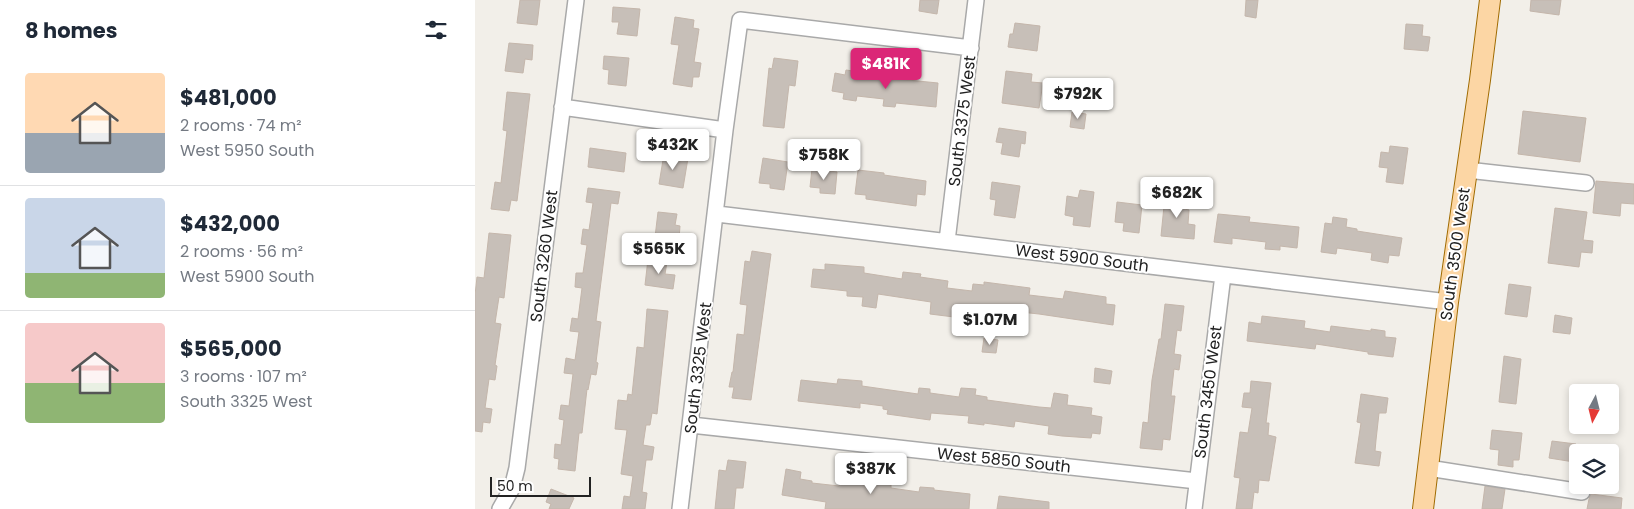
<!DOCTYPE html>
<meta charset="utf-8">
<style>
body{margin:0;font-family:Poppins,sans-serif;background:#f2f2f3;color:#1f2937;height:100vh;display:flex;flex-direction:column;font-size:19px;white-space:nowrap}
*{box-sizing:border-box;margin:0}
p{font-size:16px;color:#747a83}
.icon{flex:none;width:28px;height:28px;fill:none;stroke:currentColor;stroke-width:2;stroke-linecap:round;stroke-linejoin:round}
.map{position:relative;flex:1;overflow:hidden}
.drawer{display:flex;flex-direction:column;background:#fff;width:475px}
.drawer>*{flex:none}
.needle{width:32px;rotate:187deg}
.tools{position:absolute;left:1094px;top:384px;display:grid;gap:10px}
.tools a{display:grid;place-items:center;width:50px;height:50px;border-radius:5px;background:#fff;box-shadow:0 2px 8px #0003;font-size:25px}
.scale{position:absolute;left:15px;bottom:12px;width:101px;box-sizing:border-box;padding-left:5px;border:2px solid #222;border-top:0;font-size:14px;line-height:18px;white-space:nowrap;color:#222;-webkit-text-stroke:4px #fff;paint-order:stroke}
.price{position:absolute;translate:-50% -42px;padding:0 11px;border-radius:5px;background:#fff;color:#222;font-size:16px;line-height:32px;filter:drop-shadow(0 1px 2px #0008)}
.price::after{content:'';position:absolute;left:50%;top:30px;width:15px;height:11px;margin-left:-8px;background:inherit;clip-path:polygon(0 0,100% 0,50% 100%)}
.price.active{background:#db2777;color:#fff}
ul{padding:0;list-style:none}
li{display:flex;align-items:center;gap:15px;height:125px;padding:0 25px}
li+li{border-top:1px solid #e0e1e3}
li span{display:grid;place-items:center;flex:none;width:140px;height:100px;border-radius:5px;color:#555}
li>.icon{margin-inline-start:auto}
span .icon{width:60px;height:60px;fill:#fffc;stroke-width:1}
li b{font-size:21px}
h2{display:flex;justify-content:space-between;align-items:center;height:60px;padding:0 25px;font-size:21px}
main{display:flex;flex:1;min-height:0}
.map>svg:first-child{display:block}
</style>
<main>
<section class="drawer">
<h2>8 homes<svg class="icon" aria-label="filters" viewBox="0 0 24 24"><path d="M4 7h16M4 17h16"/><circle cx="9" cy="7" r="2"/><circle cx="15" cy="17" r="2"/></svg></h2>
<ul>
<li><span style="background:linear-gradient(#ffd9b3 60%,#9aa5b1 0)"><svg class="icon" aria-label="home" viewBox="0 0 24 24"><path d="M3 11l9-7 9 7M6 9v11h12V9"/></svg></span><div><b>$481,000</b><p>2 rooms · 74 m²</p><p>West 5950 South</p></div></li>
<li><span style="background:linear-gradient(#c9d6e8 75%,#8fb573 0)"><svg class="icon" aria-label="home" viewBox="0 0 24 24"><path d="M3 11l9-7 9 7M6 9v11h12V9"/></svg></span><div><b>$432,000</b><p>2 rooms · 56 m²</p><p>West 5900 South</p></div></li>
<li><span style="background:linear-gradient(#f6c9c9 60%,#8fb573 0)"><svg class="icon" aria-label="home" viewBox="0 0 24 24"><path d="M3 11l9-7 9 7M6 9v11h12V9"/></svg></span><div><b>$565,000</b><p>3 rooms · 107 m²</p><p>South 3325 West</p></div></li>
</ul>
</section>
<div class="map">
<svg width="1159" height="509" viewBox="0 0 1159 509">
<rect width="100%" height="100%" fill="#f2efe9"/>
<!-- building -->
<path fill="#c7bfb8" stroke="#c4b6ab" d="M45,0H65L62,25L42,23Z
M445,0H464L462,14L444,11Z
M771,0H783L781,18L770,16Z
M1056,0H1086L1084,15L1055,11Z
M138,7L165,9L162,36L142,34L144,22H137Z
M200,17L219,20L218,28L224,29L219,62L226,63L224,77H218L217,87L198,84L204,45L196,44Z
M540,23L565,26L562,51L533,47L535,34H538Z
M931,24L948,25L947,36L955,37L953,51L929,49Z
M34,43L58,45L57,60L50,59L48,73L30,71Z
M129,56L154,58L151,86L133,84L134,70L128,69Z
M299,58L323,61L320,86L314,85L309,128L288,126L294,68L297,69Z
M371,70L385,72L384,77L409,80L410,75L424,77L423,79L463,83L461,107L421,103L420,107L408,106L409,99L382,96L381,101L368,99L369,93L357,91L360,73L370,75Z
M531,71L557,74L556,82L568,83L564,108L527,103Z
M32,92L55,94L42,201L36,200L34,211L16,209L20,182L26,183L32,131L28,130Z
M1048,111L1111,118L1105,162L1043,154Z
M597,112L611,114L609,129L595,127Z
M524,128L551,132L550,144L546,143L544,157L526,154L528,143L521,142Z
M915,146L933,148L928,184L911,182L913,168L904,167L906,152L914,153Z
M115,148L151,153L149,172L113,167Z
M189,154L213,158L208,188L184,184Z
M288,158L313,162L309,190L295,188V184L284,183Z
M337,169L362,172L360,194L345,193V188L335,187Z
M383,170L409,173V175L451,181L450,195L442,194L441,206L391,199V195L380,194Z
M1121,181L1159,184V204L1146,203L1145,216L1118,213Z
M517,182L545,186L540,218L519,215L521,200L515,199Z
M113,188L145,192L143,204L136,203L121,321L126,322L121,362L123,363L121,375L116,374L113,390L112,389L107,433H104L100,471L83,469L84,459L79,458L80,444L86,445L89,420L84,419L86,405L94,406L98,374L89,373L91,358L100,360L104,332L95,331L97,318L103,319L107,288L100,287L101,273H108L112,245L106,244L108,229L114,230L118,203L111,202Z
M605,190L619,192L615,227L598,225L599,217L590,215L592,196L603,198Z
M690,196L711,198L709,209L714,210L713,224L720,225L719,239L686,236Z
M642,202L667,205L664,233L648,231L649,223L640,222Z
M1080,208L1112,212L1108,240L1118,241L1117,253L1106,252L1104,267L1073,263Z
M183,212L202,214L200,225L205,226L204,239L180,237Z
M743,214L775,217L774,222L824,227L822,248L805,246V250L790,249L791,242L757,238V244L739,242Z
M858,217L872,219L871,227L882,229V231L927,238L924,256L914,255L913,263L896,260L897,253L862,248L861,254L846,252L850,223L857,224Z
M14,233L36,235L29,298L24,297L20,323L26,324L20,365L22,366L20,380L14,379L10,408L17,409L15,423L8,422L7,432L0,431V295L2,277L9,278Z
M277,251L296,254L276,400L257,398L259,387H254L257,372H258L262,334L269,335L272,305L265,304L270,261L275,262Z
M173,259L192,262L190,274L200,275L198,289L170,285Z
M350,264L389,267V273L427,279L428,272L446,274L445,277L473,281L472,288L497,291L498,284L509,285V282L555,288L554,295L588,299L590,291L631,297V304L640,305L638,325L564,314L508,308V312L480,310L479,317L455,314L456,302L403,294L401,308L387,306L388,297L372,296V291L336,287L338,269L350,270Z
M1034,284L1056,287L1052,317L1030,314Z
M690,304L709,306L706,331L702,330L699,354L706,355L704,370L699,369L696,396H700L695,440L688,439L687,450L665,448L668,422L673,423L677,380L684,339H686Z
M172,309L193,311L182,414L177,413L175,425H171L168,445L179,447L177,460H171L167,492L172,493L170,509H147L149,496L155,497L158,476L146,474L152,430L140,429L143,400L152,401L153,394L157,395L162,347L169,348Z
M1080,315L1097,318L1095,334L1078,332Z
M787,316L830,321L829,328L855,332L856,326L896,331V329L910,331V337L921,338L918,357L893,354V352L841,344L840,349L772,341L774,322L786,324Z
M509,338L523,340L521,353L507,352Z
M1029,356L1046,359L1041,404L1024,402Z
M620,368L637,371L635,384L619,382Z
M363,379L387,381V386L443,394L444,388L455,389V393L484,397L486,388L501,389L500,395L512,397V400L564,407L576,408L579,393L593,395L592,405L617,408L616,415L627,417L625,434L617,433L616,438L587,436L573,434L574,426L547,422L540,421L539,427L509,423V425L493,423L494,416L456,413L455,420L412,414L413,410L408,409V406L385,403V408L323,401L326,380L362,384Z
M776,381L796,383L791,423H794L793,435L801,437L794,481L784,480L783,493L779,492L777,509H761L765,478L759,477L765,432L773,433L777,408L767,407L769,393H775Z
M886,394L913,398L911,413H904L901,440L900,451L906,452L904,466L880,463L886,423L882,422Z
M1017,430L1047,433L1044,460H1038V467L1023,465L1024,450L1015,449Z
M1077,441L1101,444L1099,462L1074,458Z
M253,460L271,462L268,488H261L259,509H240L244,470L251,471Z
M311,469L326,472L325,479L337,481V483L364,486L366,477L416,485V488L444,492L445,487L459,488V490L495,494L494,509H350L351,502L307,495Z
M1010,486L1030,489L1027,509H1007Z
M76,489L99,498L94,509H74L76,504L71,502Z
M1116,494L1147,498L1146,509H1112L1114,499Z
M524,496L574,502V509H522Z"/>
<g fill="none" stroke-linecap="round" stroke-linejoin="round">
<defs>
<path id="minor" d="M87,107L250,130
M992,170L1111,183
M242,214L973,302
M472,241L501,0
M216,425L722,481
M953,468L1107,492
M25,509L37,488L42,468L101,0
M205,509L250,130L265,20L496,48
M719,509L748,275"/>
<path id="major" d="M948,509L973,302L1005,80L1015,0"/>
</defs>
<!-- minor casing -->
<use href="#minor" stroke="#a9a9a9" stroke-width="18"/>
<!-- major casing -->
<use href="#major" stroke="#a06b00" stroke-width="22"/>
<!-- minor -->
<use href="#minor" stroke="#fff" stroke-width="15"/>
<!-- major -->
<use href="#major" stroke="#fcd6a4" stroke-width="20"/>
</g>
<g text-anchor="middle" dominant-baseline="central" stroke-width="4" stroke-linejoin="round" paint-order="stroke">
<!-- street labels -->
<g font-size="16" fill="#222" stroke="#fff">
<text transform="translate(487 121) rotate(-83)">South 3375 West</text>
<text transform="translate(980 254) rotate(-82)">South 3500 West</text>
<text transform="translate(69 256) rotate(-83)">South 3260 West</text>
<text transform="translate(607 258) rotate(7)">West 5900 South</text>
<text transform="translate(223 368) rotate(-83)">South 3325 West</text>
<text transform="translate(733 392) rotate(-83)">South 3450 West</text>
<text transform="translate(529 460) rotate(6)">West 5850 South</text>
</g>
</g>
</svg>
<div class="tools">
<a><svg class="needle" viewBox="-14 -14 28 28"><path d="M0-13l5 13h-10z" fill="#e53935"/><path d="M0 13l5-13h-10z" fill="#747a83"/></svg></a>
<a><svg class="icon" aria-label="layers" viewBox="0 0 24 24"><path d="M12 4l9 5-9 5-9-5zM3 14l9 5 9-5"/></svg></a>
</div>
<div class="scale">50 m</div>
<b class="price active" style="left:411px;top:90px">$481K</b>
<b class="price" style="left:603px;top:120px">$792K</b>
<b class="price" style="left:198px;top:171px">$432K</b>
<b class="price" style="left:349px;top:181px">$758K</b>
<b class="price" style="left:702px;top:219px">$682K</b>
<b class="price" style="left:184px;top:275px">$565K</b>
<b class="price" style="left:515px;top:346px">$1.07M</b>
<b class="price" style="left:396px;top:495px">$387K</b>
</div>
</main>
